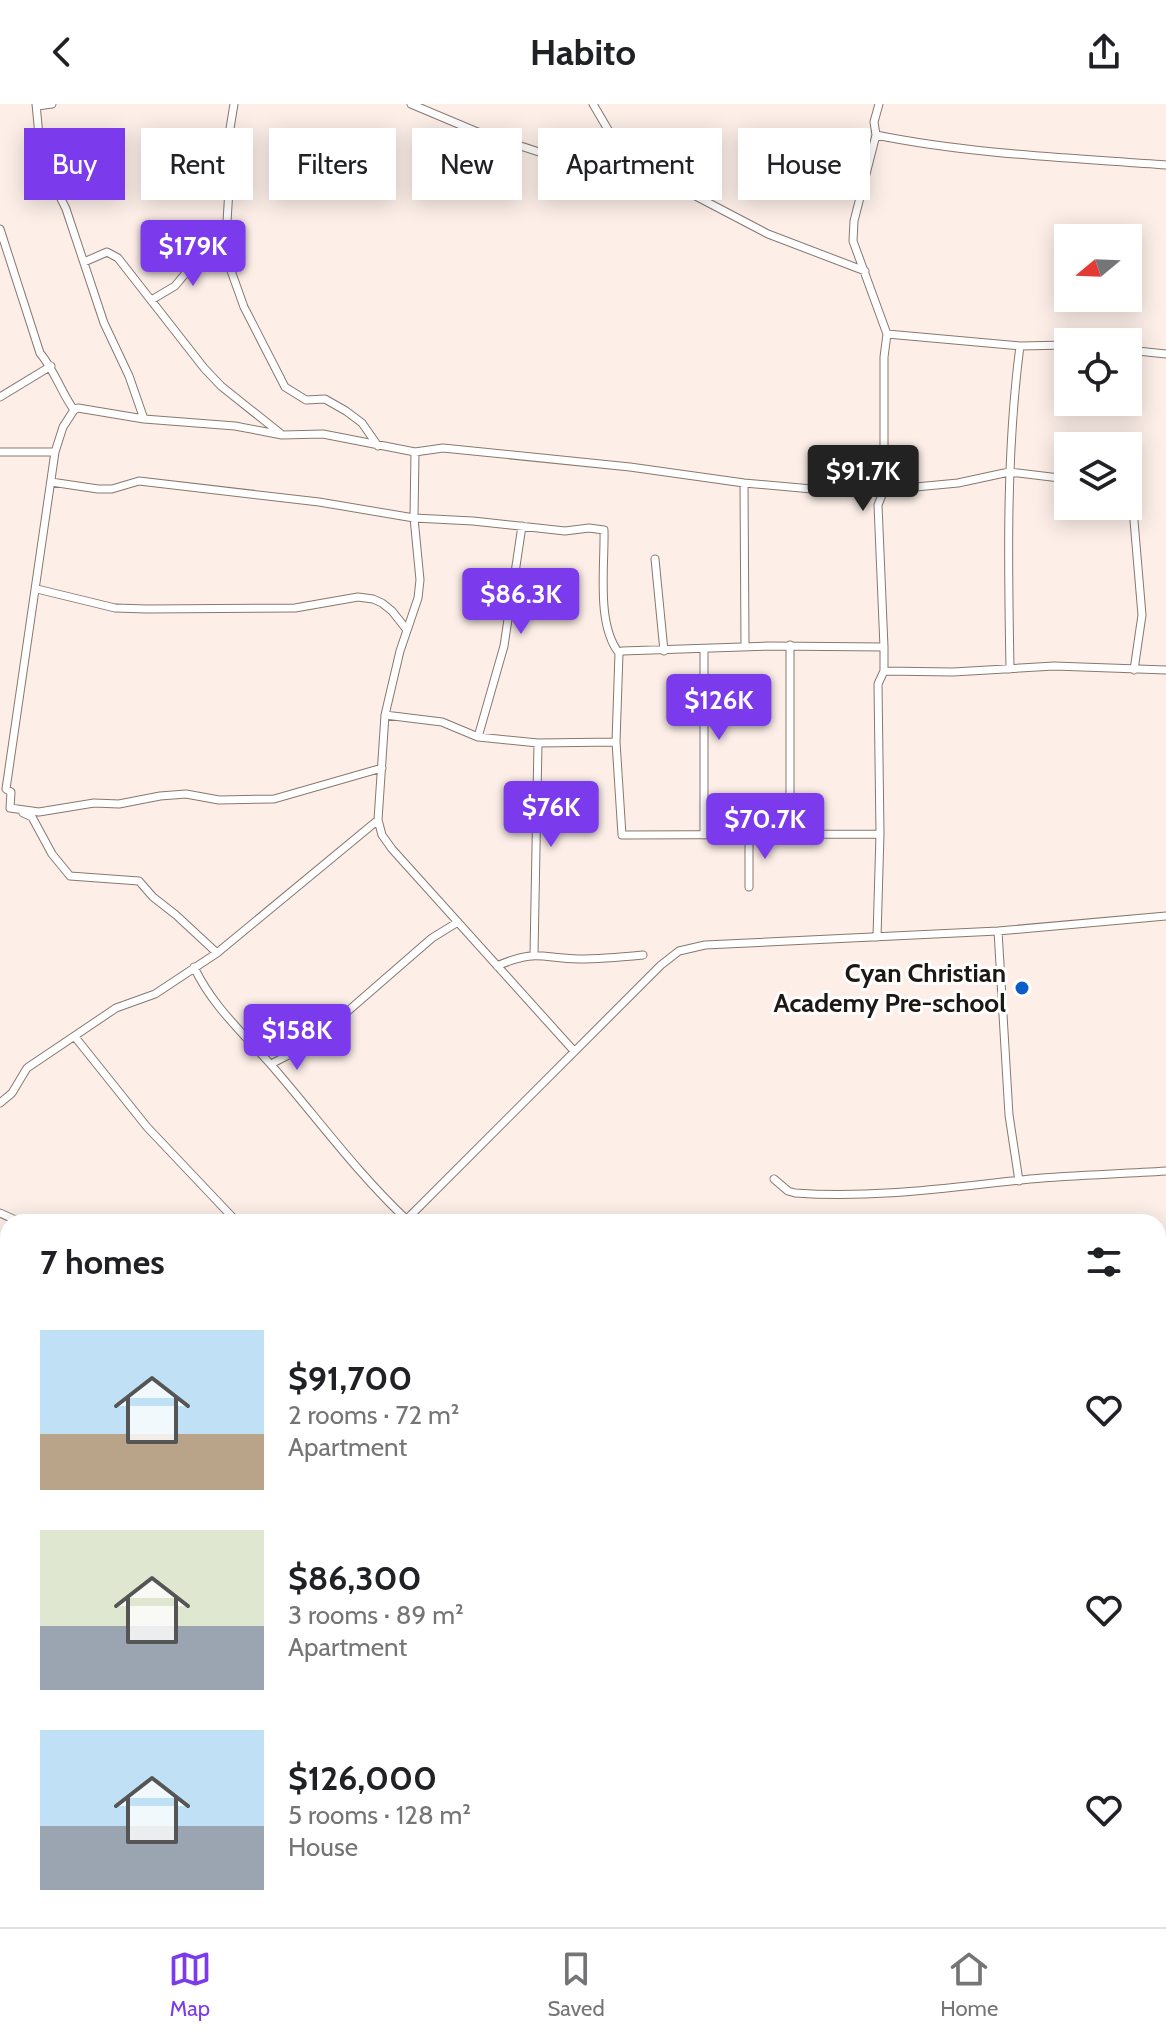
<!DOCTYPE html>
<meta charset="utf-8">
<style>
body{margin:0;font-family:Cabin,sans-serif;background:#f6f6f6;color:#202124;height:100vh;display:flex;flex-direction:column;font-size:30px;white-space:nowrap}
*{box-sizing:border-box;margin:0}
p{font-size:26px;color:#757577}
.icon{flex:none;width:44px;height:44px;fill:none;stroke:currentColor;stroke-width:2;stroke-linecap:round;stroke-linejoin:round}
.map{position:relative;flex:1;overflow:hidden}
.side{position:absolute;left:0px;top:1110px;width:1166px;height:714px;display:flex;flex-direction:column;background:#fff;border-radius:24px 24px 0 0;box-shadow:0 4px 20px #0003}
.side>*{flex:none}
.top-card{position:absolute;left:24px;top:24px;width:1118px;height:72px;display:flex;gap:16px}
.needle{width:52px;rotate:251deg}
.controls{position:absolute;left:1054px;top:120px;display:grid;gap:16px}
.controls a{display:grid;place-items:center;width:88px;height:88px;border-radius:0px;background:#fff;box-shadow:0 4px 20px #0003;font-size:40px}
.price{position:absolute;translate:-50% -68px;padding:0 18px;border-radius:8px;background:#7c3aed;color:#fff;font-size:26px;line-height:52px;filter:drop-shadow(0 2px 4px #0008)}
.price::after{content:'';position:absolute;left:50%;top:48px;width:24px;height:18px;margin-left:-12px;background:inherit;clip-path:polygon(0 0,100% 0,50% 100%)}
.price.current{background:#222;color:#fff}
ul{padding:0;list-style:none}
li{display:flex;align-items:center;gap:24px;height:200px;padding:0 40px}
li span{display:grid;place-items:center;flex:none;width:224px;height:160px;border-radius:0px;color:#555}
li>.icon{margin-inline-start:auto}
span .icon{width:96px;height:96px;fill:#fffc;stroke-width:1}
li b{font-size:34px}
h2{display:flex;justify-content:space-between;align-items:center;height:96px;padding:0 40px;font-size:34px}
.pill{padding:0 28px;border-radius:0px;background:#fff;box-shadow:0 4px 20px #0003;font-size:28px;line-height:72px}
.pill.current{background:#7c3aed;color:#fff}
header{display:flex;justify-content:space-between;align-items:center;height:104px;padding:0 40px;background:#fff;font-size:36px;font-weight:700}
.menu{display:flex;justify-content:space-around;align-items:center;height:112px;border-top:2px solid #e0e0e0;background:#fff;font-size:22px;color:#757577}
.menu a{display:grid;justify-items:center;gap:4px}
.menu .current{color:#7c3aed}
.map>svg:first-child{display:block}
</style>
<header><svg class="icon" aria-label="back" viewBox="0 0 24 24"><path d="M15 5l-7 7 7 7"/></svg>Habito<svg class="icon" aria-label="share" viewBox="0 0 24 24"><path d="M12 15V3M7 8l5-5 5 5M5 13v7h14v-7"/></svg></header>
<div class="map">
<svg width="1166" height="1823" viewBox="0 0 1166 1823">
<rect width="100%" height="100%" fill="#fdefe8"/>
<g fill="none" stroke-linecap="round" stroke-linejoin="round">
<defs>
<path id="street" d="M36,0L40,42L46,64L66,105L104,219L129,272L144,315
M234,0L227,43L230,69L225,150L244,203L285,283L306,296L325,295L346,307L362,319L378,342
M411,0L475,27L548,51L661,75
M593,0L617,41L663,75L768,130L865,167
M37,2L52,0
M876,31C969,50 1072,54 1166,61
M0,125L40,249C55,267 61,288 74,306
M84,158L107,148L118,154L204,264L221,282L280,329
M153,195L175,182L194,159L225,150
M887,230L1020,242L1068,241
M1128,246L1166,250
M0,293L51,262
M74,306L78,304L144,315L235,322L282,331L323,330L415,348L443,344L630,363L744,379L823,386H884L958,379L1009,368L1068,375
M74,306L63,323L55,348L6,685L11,688L10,704L39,708L94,699L119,700L160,692L186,690L219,696L274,695L382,664
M0,348H55
M415,348L414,414L420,476L418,494L400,547L385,611L378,716L382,731L392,745L574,947
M51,378L98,385H112L139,377L319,398L414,414L473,417L565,427L589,424L604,426C605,462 596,520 619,549L616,638L622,731L880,730
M744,379L745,542
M1128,384L1132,393L1142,511L1134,566
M655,455L664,547
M37,485L115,504L147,505L295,504L358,493L373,495L382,499L392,507L407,526
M704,545V731
M619,549L622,547L769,542L884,543
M1010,565C1008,457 1006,349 1020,242
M884,567L953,568L1054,562L1166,566
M385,611L442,618L478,633L538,639L616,638
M478,633L504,542L522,422
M23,709L32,713L52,750L70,772L139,777L153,793L176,811L217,849
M749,730V783
M790,730V541
M998,827L1009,1011L1019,1077
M877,833L880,730L878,580L884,567V543L878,401L884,386V253L887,230L853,137L854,117L876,31L874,18L879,0
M534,850L538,639
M497,862C536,845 540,854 579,855C600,855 622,853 643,851
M194,863C212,902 245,931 273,963C317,1014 358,1070 407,1116
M75,933L147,1023L237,1118
M271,960L310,940L432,834L458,818
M0,999L12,989L27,964L116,904L155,890L217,849L378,716
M774,1075L788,1087L795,1089C874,1095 952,1083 1030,1075C1075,1071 1121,1070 1166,1067
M0,1109L20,1118
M404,1118L661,861L679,847L705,841L998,827L1166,812
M1158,1195L1166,1194
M1158,1347L1166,1346
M1158,1647L1166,1645
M1158,1729L1166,1730
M737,1823L743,1816
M956,1823L957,1816
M1067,1823L1071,1816"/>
<path id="highway" d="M1158,1383L1166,1382
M1158,1398L1166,1397
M0,1579L8,1578
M0,1598L8,1596"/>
</defs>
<!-- street casing -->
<use href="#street" stroke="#877870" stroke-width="9"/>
<!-- highway casing -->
<use href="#highway" stroke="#a36c4f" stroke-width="14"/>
<!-- street -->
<use href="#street" stroke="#fff" stroke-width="7"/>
<!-- highway -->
<use href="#highway" stroke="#eb996e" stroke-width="12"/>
</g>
<!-- markers -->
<circle fill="#0b5dc7" stroke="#fff" stroke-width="3" cx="1022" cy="884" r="8"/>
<g text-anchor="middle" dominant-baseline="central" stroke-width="6" stroke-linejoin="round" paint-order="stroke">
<!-- poi labels -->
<g font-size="26" font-weight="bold" fill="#1e1815" stroke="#fff" text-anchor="end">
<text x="1006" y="869">Cyan Christian<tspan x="1006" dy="30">Academy Pre-school</tspan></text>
</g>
</g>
</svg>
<div class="controls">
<a><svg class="needle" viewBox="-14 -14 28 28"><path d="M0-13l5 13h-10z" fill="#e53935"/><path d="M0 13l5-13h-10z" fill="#757577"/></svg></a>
<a><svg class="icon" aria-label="locate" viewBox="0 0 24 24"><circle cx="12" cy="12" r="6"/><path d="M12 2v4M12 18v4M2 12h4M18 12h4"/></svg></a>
<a><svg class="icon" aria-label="layers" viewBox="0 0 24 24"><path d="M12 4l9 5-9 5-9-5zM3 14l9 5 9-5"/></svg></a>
</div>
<b class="price" style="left:193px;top:184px">$179K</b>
<b class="price current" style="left:863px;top:409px">$91.7K</b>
<b class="price" style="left:521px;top:532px">$86.3K</b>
<b class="price" style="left:719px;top:638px">$126K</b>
<b class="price" style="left:551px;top:745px">$76K</b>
<b class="price" style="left:765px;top:757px">$70.7K</b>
<b class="price" style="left:297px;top:968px">$158K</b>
<div class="top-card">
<a class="pill current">Buy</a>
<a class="pill">Rent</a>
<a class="pill">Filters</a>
<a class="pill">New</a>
<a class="pill">Apartment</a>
<a class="pill">House</a>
</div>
<section class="side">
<h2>7 homes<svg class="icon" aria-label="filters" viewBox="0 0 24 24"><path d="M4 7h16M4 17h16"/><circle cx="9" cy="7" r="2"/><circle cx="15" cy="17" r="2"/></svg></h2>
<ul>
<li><span style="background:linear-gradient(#bfe0f5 65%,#b9a48a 0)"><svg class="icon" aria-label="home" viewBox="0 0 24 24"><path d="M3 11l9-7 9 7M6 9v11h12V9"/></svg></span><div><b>$91,700</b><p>2 rooms · 72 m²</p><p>Apartment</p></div><svg class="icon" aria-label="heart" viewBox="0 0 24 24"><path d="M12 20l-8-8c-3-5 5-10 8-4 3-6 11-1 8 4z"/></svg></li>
<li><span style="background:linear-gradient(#dfe7d0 60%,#9aa5b1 0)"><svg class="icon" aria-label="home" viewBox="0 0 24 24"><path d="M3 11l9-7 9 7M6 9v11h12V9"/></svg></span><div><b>$86,300</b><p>3 rooms · 89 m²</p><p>Apartment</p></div><svg class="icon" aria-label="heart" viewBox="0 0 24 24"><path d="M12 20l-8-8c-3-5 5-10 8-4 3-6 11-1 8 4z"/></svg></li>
<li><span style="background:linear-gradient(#bfe0f5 60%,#9aa5b1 0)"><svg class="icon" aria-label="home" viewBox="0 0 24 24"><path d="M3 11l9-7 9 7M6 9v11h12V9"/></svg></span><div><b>$126,000</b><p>5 rooms · 128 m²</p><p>House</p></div><svg class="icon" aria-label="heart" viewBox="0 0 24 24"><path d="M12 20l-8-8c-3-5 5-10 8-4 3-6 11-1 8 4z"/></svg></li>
</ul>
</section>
</div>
<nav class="menu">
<a class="current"><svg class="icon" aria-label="map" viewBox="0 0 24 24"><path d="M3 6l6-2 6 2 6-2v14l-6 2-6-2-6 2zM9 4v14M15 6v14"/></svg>Map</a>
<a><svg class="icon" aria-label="saved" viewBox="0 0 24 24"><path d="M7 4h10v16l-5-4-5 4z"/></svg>Saved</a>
<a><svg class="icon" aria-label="home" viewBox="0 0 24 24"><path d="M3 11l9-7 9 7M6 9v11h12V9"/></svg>Home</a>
</nav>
